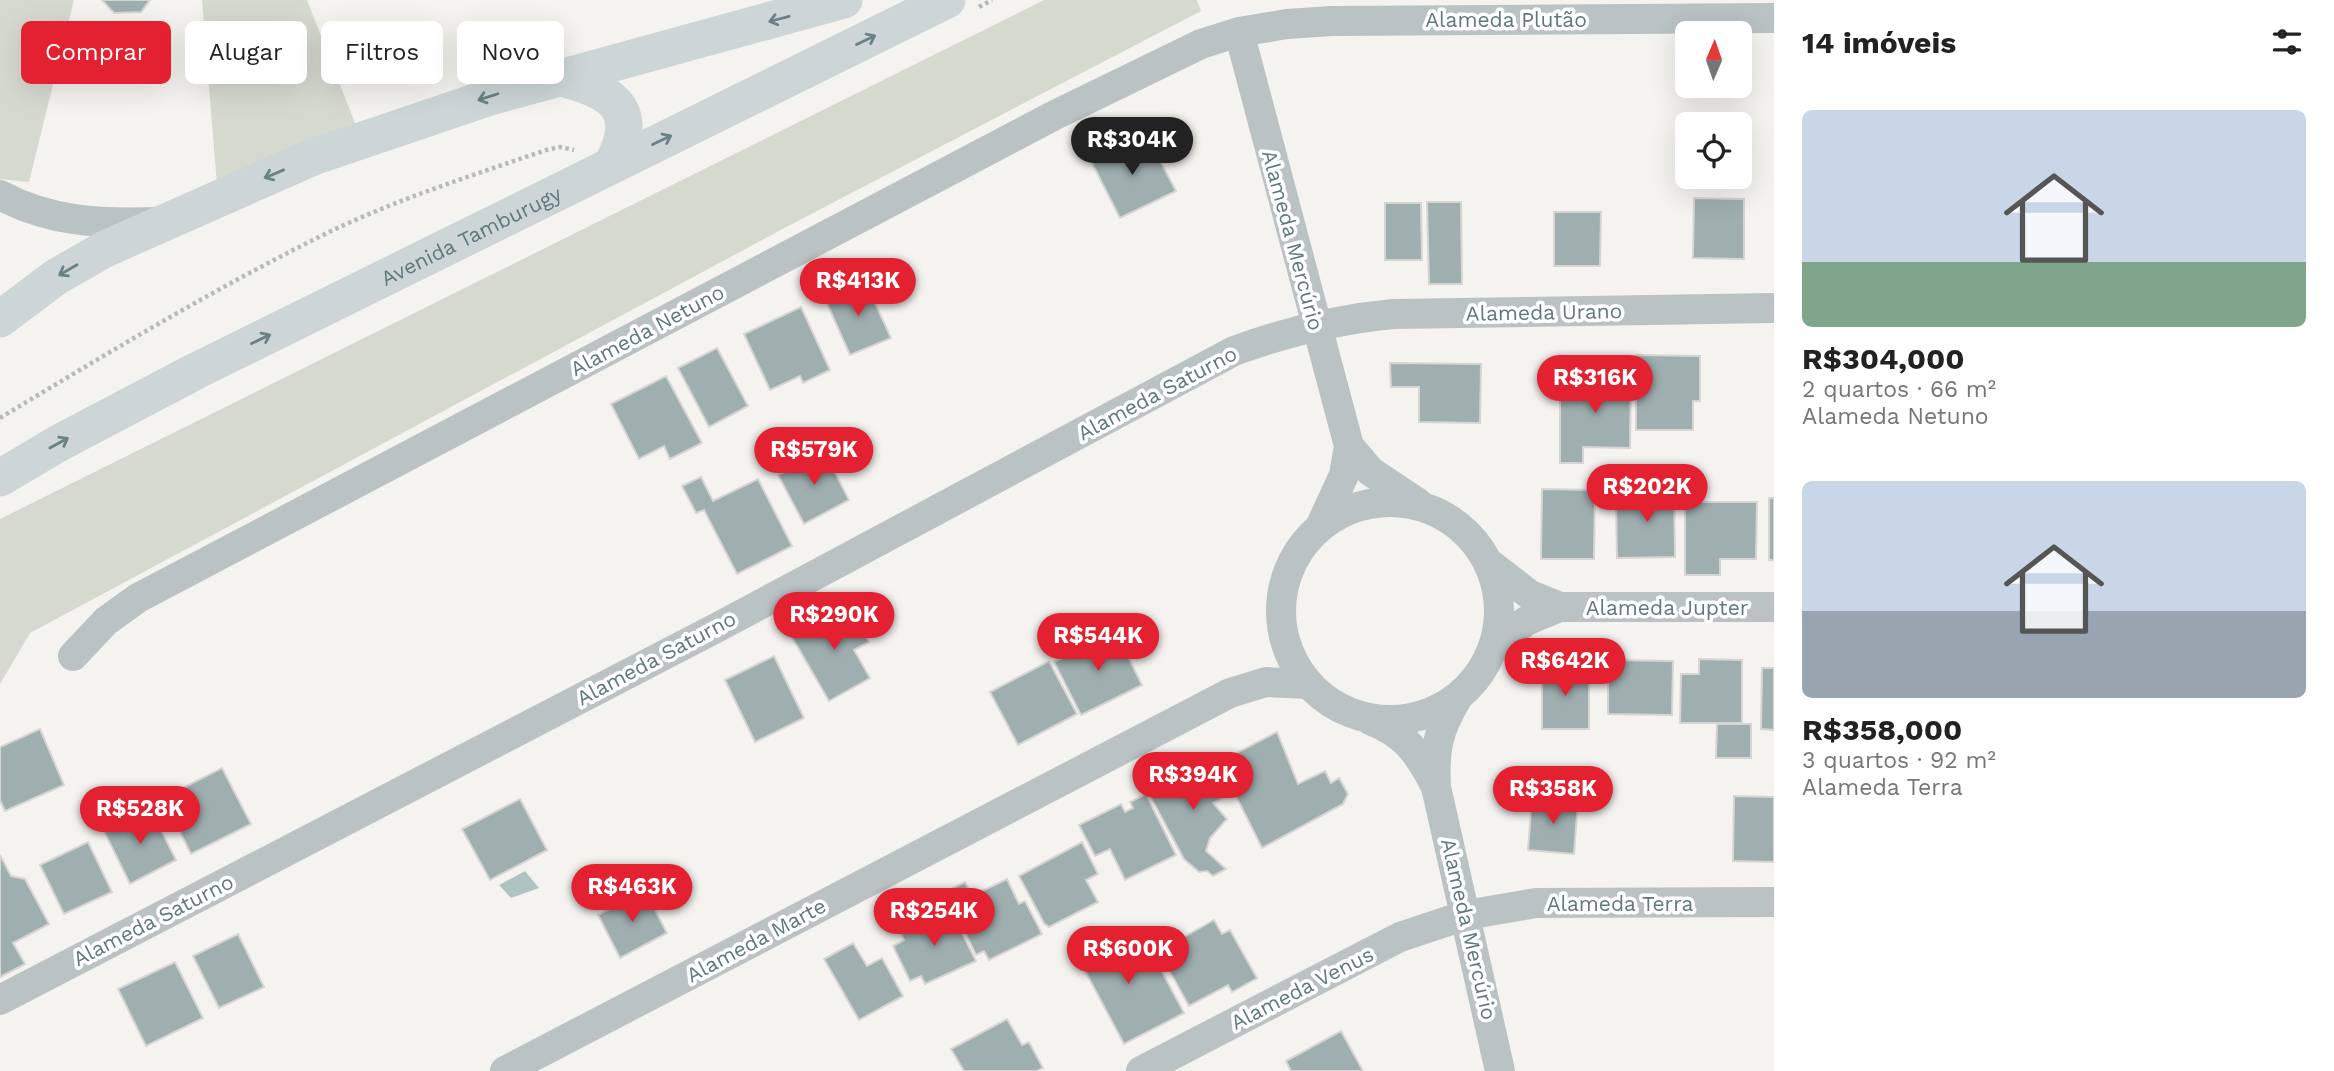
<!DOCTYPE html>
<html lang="pt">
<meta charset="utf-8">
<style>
body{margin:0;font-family:"Work Sans",sans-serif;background:#f6f6f6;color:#222;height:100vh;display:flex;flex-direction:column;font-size:26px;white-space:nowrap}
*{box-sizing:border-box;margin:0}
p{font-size:23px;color:#767676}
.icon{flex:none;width:38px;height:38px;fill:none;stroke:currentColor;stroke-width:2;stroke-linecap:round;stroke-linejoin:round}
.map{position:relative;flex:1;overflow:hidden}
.drawer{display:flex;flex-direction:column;background:#fff;width:560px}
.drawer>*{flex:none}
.hud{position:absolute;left:21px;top:21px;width:665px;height:63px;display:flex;gap:14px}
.needle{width:46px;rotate:2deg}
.tools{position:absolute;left:1675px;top:21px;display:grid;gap:14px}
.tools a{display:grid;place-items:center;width:77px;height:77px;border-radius:10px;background:#fff;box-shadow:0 7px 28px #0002;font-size:35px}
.price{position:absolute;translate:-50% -60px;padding:0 16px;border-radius:24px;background:#e42131;color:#fff;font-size:23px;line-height:46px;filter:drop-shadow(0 2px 4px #0008)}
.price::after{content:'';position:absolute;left:50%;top:42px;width:21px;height:16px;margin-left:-10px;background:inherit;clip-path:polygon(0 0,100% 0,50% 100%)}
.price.on{background:#222;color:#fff}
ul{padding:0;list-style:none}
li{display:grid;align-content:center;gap:14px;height:371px;padding:0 28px}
li span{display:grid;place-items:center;height:217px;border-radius:10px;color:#555}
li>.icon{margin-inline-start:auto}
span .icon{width:126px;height:126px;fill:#fffc;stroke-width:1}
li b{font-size:30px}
h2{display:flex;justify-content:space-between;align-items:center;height:84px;padding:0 28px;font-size:30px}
.chip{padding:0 24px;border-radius:10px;background:#fff;box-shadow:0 7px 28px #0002;font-size:24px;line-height:63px}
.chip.on{background:#e42131;color:#fff}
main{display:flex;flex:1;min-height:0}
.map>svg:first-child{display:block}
</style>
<main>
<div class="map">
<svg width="1774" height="1071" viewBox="0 0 1774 1071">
<rect width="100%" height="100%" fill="#f5f3f0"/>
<!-- green -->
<path fill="#d6d9d0" d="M0,0H74L29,182L0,179Z
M202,0H307L362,141L219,210Z
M1044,0H1197L1201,11L792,224L30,633L0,684V519Z"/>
<!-- water -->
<path fill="#b0c3c3" d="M525,871L539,888L511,898L499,885Z"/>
<!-- building -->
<path fill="#9faeaf" stroke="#d6d5d3" stroke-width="2" d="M102,0H150L141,12L114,13Z
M1135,136L1147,160L1157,155L1176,191L1120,218L1090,159Z
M1694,198L1744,199V259L1693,258Z
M1427,202H1461L1462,284H1429Z
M1385,203H1421L1422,260H1385Z
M1554,212H1601L1600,266H1554Z
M865,281L891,338L850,355L825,299Z
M801,307L830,370L803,383L800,376L770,390L744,334Z
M717,348L748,406L709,427L678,368Z
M1636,355L1700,356V401H1693V430H1636Z
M1390,363L1481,364L1480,423L1419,422V387H1391Z
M1581,373L1631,374L1630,448L1583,447V463H1560V389H1580Z
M666,376L702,443L670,459L664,446L639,459L611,404Z
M824,451L849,500L804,524L778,475Z
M701,477L713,501L758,479L792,546L737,574L704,510L696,513L682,486Z
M1674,486L1675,557L1617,558L1616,500L1639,499V487Z
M1542,489L1595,490L1594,559H1541Z
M1769,498H1774V560H1769Z
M1685,502H1757L1756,559H1720V575H1685Z
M848,605L869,642L854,650L870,678L829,701L792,637Z
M1116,632L1142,685L1081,715L1054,662Z
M774,656L804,718L755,742L725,680Z
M1699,659L1742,660V723H1680L1681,674H1699Z
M1608,660L1673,661L1672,715L1608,714Z
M1049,661L1077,714L1018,745L990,692Z
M1542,667H1589V729H1542Z
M1762,668H1774V730L1761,729Z
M1717,724H1751V758H1716Z
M40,729L64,785L5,811L0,800V747Z
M1277,732L1298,784L1325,771L1331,783L1339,778L1348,794L1343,804L1262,848L1219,762Z
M1215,758L1231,794L1213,803L1227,819L1210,838L1206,851L1226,869L1213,876L1207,871L1199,872L1184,859L1144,785L1167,774L1174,788L1185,782L1180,771L1198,762L1200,766Z
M222,768L251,824L191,854L163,798Z
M1146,794L1176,855L1125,880L1110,849L1095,856L1079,825L1121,804L1125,812L1133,808L1130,802Z
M1734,796L1774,797V862L1733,861Z
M1532,798L1578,801L1574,854L1528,850Z
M520,799L547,850L490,880L462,829Z
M150,808L176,860L130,884L104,831Z
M88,842L112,892L64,914L40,865Z
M1082,842L1098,874L1086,880L1098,902L1049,927L1044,923L1019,876Z
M0,855L11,876L25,879L49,924L13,943L25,964L0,977Z
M1007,879L1019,904L1025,901L1042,934L989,960L984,951L976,955L945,892L965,882L972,896Z
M645,891L667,933L620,958L598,915Z
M949,907L976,961L925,984L921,976L910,981L893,946L904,940L900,931Z
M1214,920L1222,934L1230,930L1257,978L1232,992L1228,985L1189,1006L1154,943L1172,933L1177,941Z
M1118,928L1135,962L1152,953L1184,1013L1124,1044L1074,950Z
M238,934L264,987L219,1008L193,956Z
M853,943L867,966L882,958L903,996L859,1020L824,959Z
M175,962L203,1018L146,1046L118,989Z
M1007,1019L1022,1045L1029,1042L1043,1068L1037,1071H964L951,1049Z
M1341,1031L1363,1071H1291L1286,1061Z"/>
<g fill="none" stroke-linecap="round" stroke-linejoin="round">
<!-- path -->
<path stroke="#b5bbbc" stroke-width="4.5" stroke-dasharray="3.5 3.5" stroke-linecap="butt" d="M979,7L992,0
M0,418C106,354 212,290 323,235C394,200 471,176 546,150L560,147L574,150"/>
<!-- minor -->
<path stroke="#bbc2c4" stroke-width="30" d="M1239,32L1349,446L1344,475L1320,527
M0,195C50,222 101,224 157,222
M1349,446L1370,471L1418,503
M1281 611a109 109 0 1 1 218 0a109 109 0 1 1-218 0Z
M1489,563L1530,595L1560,607H1774
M1494,647L1526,621L1560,607
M73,656L106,621L138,598L1055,115L1201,44L1239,32L1287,24L1331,21L1774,18
M1458,697C1438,730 1434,748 1436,787L1500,1071
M1370,720C1404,733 1418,752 1434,783
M0,1000L718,627L1234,351C1286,332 1338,319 1394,314L1774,308
M505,1071L1230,693L1266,682L1309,684
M1141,1071L1400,937L1466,915L1536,903L1774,902"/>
<!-- major -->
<g stroke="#cdd5d6" stroke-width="37">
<path d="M557,77C607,89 644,106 612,164"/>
<path d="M0,319L56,277L105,249L313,157L490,97L844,0"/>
<path id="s1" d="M0,478L59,443L196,371L947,0"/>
</g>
</g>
<!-- one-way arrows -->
<defs><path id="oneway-shaft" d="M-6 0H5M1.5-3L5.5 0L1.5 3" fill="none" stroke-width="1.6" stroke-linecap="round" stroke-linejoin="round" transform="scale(1.75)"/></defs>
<g stroke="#6a8285">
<use href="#oneway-shaft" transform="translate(779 19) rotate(165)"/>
<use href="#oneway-shaft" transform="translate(866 40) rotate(-26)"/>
<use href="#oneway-shaft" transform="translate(488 97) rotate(162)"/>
<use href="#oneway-shaft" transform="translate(662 140) rotate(-26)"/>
<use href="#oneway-shaft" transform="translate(274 174) rotate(157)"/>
<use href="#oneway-shaft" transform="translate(68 270) rotate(150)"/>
<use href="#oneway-shaft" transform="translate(261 339) rotate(-26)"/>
<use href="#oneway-shaft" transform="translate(59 443) rotate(-29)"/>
</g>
<g text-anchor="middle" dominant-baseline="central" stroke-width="7" stroke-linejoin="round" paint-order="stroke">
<!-- street labels -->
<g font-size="21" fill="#5f797c" stroke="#fff">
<text x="1506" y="19">Alameda Plutão</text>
<text stroke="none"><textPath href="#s1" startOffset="530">Avenida Tamburugy</textPath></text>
<text transform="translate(1293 240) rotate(75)">Alameda Mercúrio</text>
<text transform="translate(1544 312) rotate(-1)">Alameda Urano</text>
<text transform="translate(647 330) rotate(-28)">Alameda Netuno</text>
<text transform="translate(1157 393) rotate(-28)">Alameda Saturno</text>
<text x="1667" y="607">Alameda Jupter</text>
<text transform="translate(656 658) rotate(-28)">Alameda Saturno</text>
<text x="1620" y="903">Alameda Terra</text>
<text transform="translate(153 920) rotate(-27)">Alameda Saturno</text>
<text transform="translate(1469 929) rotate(77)">Alameda Mercúrio</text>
<text transform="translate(756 940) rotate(-28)">Alameda Marte</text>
<text transform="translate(1302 988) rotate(-27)">Alameda Venus</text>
</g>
</g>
</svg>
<div class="tools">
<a><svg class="needle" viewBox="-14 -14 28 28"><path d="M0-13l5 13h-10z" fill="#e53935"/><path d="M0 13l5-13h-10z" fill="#767676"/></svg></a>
<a><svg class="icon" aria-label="locate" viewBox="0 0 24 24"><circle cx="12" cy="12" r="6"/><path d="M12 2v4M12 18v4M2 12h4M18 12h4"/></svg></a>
</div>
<b class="price on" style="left:1132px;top:177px">R$304K</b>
<b class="price" style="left:858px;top:318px">R$413K</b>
<b class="price" style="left:1595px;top:415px">R$316K</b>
<b class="price" style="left:814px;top:487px">R$579K</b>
<b class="price" style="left:1647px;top:524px">R$202K</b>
<b class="price" style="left:834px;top:652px">R$290K</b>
<b class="price" style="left:1098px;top:673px">R$544K</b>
<b class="price" style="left:1565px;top:698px">R$642K</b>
<b class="price" style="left:1193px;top:812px">R$394K</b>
<b class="price" style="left:1553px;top:826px">R$358K</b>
<b class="price" style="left:140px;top:846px">R$528K</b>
<b class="price" style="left:632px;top:924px">R$463K</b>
<b class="price" style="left:934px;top:948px">R$254K</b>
<b class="price" style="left:1128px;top:986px">R$600K</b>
<div class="hud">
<a class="chip on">Comprar</a>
<a class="chip">Alugar</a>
<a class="chip">Filtros</a>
<a class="chip">Novo</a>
</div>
</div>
<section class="drawer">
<h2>14 imóveis<svg class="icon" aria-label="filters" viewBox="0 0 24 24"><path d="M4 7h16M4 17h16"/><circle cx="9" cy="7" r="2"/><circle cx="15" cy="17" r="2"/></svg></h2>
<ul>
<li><span style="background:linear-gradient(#c9d6e8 70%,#7fa58c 0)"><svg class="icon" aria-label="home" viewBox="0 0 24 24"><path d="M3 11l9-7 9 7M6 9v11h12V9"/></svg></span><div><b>R$304,000</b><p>2 quartos · 66 m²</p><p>Alameda Netuno</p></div></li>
<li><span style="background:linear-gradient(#c9d6e8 60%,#9aa5b1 0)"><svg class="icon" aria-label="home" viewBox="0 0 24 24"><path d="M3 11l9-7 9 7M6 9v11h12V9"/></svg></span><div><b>R$358,000</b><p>3 quartos · 92 m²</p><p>Alameda Terra</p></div></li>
</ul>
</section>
</main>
